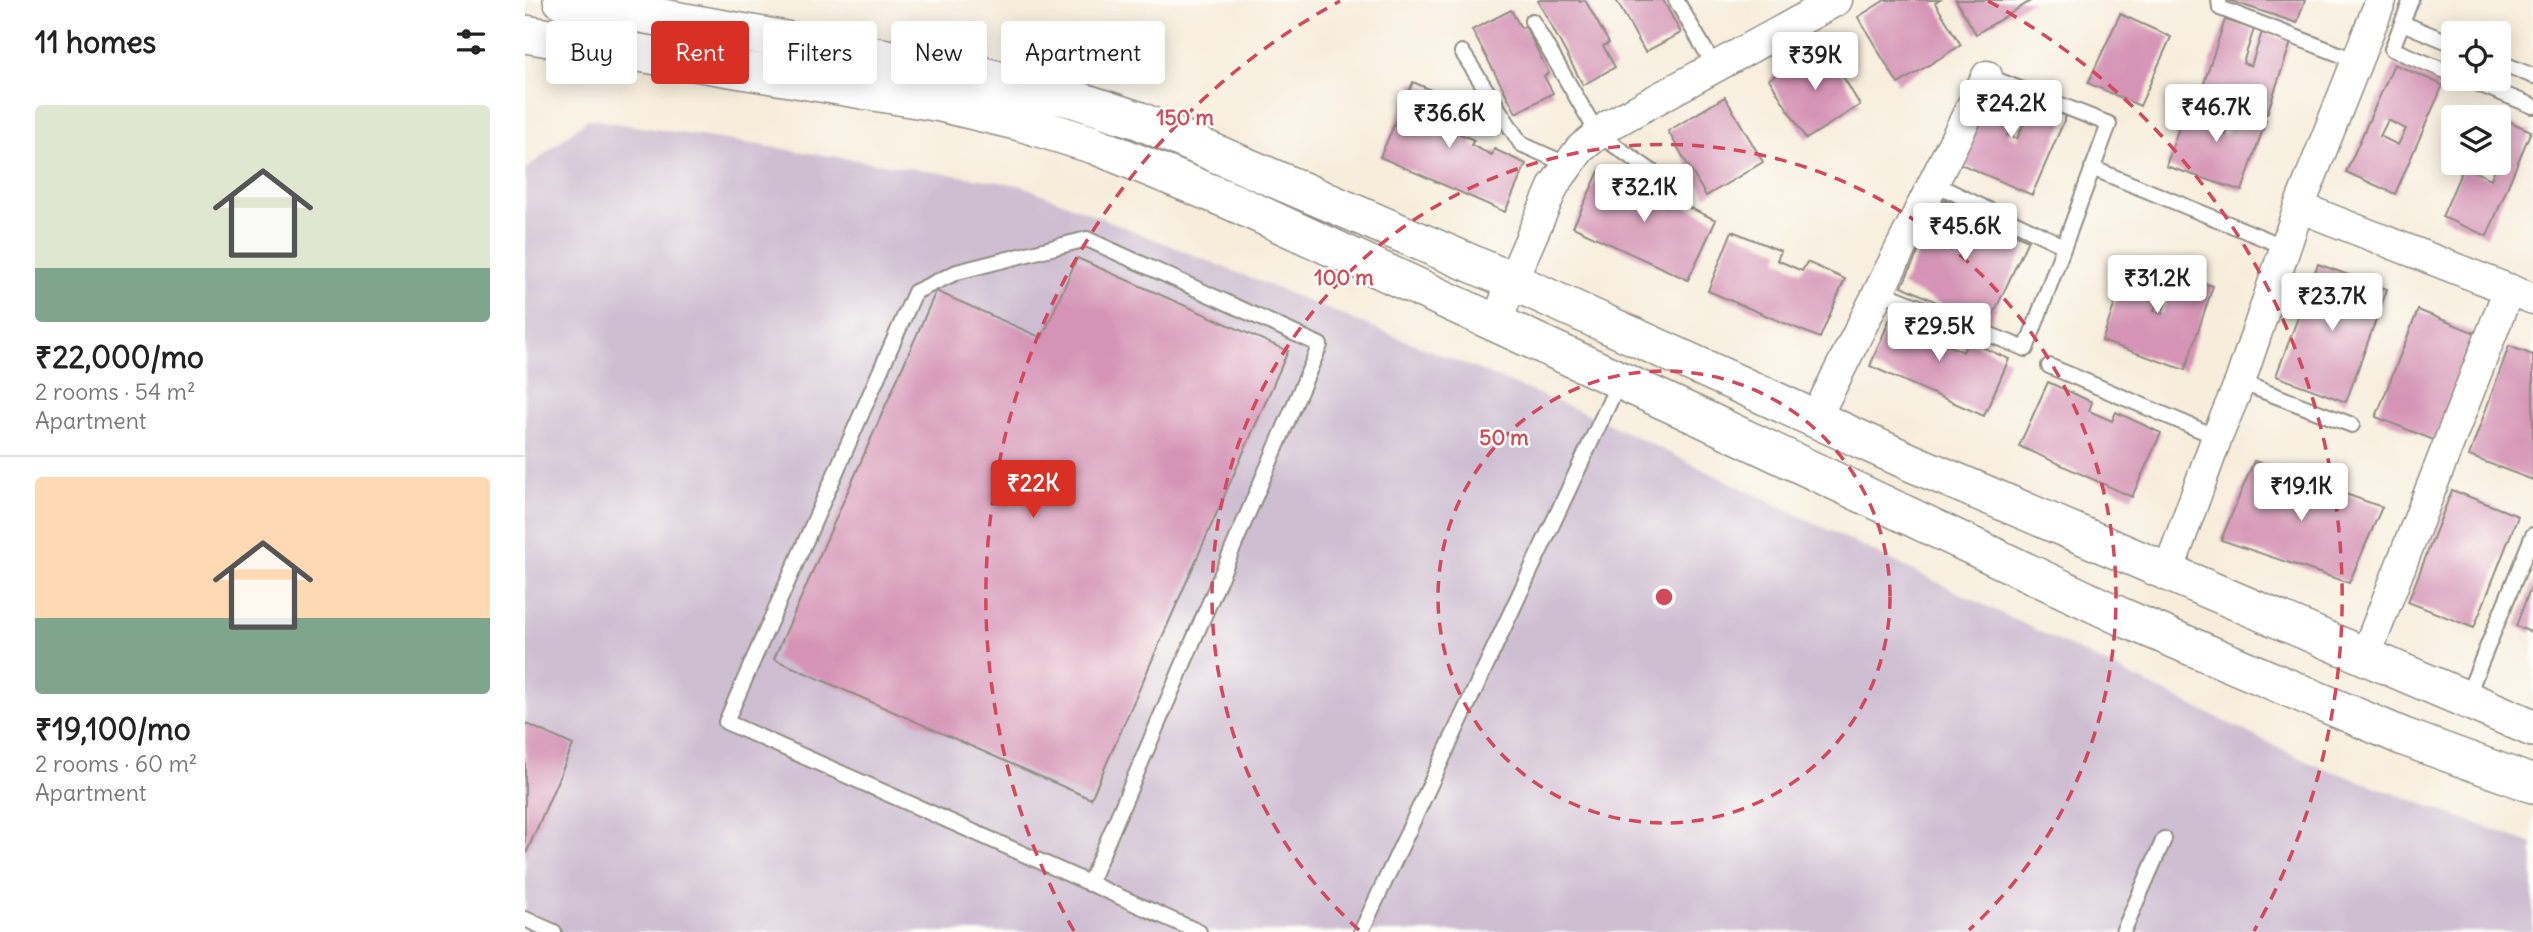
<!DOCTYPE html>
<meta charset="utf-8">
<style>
body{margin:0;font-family:Delius,sans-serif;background:#f6f6f6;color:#222;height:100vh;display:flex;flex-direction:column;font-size:26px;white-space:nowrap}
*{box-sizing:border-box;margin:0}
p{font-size:23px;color:#767676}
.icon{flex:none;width:38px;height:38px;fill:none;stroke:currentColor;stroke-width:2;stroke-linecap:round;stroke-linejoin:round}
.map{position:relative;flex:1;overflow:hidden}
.sheet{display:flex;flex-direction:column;background:#fff;width:525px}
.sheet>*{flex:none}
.banner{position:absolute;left:21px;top:21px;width:665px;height:63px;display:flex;gap:14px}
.fabs{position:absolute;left:1916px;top:21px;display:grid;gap:14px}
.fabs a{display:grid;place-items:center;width:70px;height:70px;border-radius:7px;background:#fff;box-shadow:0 4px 18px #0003;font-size:35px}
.price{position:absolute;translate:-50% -60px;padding:0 16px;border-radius:7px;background:#fff;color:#222;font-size:23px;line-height:46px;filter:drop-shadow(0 2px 4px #0008)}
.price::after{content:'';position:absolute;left:50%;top:42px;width:21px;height:16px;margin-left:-10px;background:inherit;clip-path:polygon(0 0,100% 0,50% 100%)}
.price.current{background:#d93025;color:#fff}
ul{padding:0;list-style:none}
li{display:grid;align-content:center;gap:14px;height:371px;padding:0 35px}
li+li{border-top:2px solid #e0e0e0}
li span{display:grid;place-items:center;height:217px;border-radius:7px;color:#555}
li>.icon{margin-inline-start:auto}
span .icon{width:126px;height:126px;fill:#fffc;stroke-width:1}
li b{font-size:30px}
h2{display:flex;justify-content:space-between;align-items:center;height:84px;padding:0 35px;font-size:30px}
.pill{padding:0 24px;border-radius:7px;background:#fff;box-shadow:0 4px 18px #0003;font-size:24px;line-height:63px}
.pill.current{background:#d93025;color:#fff}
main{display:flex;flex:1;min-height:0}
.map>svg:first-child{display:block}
</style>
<main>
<section class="sheet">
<h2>11 homes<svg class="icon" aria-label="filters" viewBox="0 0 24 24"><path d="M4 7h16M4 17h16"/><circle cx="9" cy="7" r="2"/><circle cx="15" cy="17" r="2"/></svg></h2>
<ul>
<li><span style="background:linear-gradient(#dfe7d0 75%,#7fa58c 0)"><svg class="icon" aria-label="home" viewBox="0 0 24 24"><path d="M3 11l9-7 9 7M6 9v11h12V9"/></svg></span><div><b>₹22,000/mo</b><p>2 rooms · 54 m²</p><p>Apartment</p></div></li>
<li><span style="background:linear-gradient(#ffd9b3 65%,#7fa58c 0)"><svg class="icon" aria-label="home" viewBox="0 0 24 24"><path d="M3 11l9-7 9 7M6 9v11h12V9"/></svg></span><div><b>₹19,100/mo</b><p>2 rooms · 60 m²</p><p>Apartment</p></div></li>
</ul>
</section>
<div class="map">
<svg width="2008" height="932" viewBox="0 0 2008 932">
<rect width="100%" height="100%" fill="#fdfcf7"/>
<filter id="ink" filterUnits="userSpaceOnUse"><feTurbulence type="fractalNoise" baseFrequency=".0143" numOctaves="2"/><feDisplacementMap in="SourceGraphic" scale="14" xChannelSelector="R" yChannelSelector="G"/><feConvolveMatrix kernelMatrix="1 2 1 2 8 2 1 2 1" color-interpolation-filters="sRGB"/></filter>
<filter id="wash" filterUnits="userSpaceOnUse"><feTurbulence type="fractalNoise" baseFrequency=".00686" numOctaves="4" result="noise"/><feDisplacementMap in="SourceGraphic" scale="28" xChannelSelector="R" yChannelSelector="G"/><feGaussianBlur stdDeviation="1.57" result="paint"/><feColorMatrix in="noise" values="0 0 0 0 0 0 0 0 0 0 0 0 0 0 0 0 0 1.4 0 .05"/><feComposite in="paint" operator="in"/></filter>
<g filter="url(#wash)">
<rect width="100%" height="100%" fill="#f7eddb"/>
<!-- industrial -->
<path fill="#cebed1" d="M63,119L495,185L1070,417L1788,764L2008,844V932H0V170Z"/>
<g id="blocks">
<!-- building -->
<path fill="#d594b6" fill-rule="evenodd" d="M1015,0H1054L1055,2L1060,0L1084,43L1078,46L1090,67L1058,85L1013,1Z
M1091,0H1138L1156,33L1120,52Z
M1360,0H1415L1410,3L1436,45L1373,84L1333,17Z
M1431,0H1507L1451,34Z
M1703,0H1780L1772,23Z
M986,10L996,28L1000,26L1024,73L1019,76L1028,93L991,113L947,30Z
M1595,14L1646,37L1615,106L1563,83Z
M1700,20L1729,29L1718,63L1726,66L1737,32L1766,42L1742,114L1676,92Z
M1299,45L1335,105L1281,139L1244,79Z
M1869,64L1918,85L1870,194L1821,172ZM1863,120L1881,129L1873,145L1855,136Z
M1467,80L1490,91L1488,96L1498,100L1483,135L1492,139L1507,104L1516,108L1518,103L1542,114L1507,195L1431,162Z
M888,82L944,107L933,133L949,140L946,145L967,155L969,149L1001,164L980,212L855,157Z
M1665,95L1698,107L1690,131L1701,135L1709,110L1741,120L1717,191L1641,166Z
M1200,97L1238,162L1181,196L1143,131Z
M1974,117L2006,131L1962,236L1917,217L1940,163H1954L1950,172L1966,179L1971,167L1961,163H1974Z
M1076,167L1124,189L1121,196L1143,207L1146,199L1191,220L1163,280L1048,227Z
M1418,200L1503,240L1463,326L1377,286Z
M1207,231L1256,251L1252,260L1277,271L1282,262L1320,279L1295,338L1183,291Z
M552,258L763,351L566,799L249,659L411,291L517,338Z
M1605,259L1642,271L1629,311L1637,314L1650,274L1688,286L1660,370L1577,341Z
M1793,264L1862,289L1821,402L1751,376Z
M1369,309L1417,330L1413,340L1438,352L1443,341L1484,359L1459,416L1345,366Z
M1893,310L1958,336L1916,443L1851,417Z
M1984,346L2008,355V480L1944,456Z
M1523,382L1567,402L1564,411L1587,421L1591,412L1636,433L1607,497L1494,446Z
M1729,461L1857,507L1824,583L1696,540Z
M1927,490L1993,516L1949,628L1883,602Z
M2008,581V633L1991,626Z
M0,723L48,745L0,856Z"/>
</g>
</g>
<g filter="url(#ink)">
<use href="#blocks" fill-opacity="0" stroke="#918c83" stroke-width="2"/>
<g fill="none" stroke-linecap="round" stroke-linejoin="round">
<defs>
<path id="service" d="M1151,0L1190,67
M1694,0L1695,8L1832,61
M1886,0L1867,49L1928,74
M1007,21L1073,134L1155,191
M1877,23L1928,44
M937,52L996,144L1043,165
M1974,62L2008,76
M1941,79L2008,106
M1567,168L1760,247
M1408,183L1539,246
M1354,291L1501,349L1584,124L1462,76
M1524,366L1692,437
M1715,382L1827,425
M1941,699L2008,535
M564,884L795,345L562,239L432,272L390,292L201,722L674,932
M0,919L29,932
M836,932L1094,382
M1598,932L1639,839"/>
<path id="minor" d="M1774,207L2008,299
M971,325L987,281L1029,185L1055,149L1083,126L1312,0
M1290,419L1462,76
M1643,572L1692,437L1715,382L1774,207L1856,0
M1840,657L1984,289"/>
<path id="tertiary" d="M37,0L451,74L549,99L613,120L987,281L1385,462L2008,728
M0,34L416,103L495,122L569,145L708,202L1179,419L1597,617L1879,737L2008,784"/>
</defs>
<!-- service casing -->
<use href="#service" stroke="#918c83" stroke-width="18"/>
<!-- minor casing -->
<use href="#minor" stroke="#918c83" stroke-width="33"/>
<!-- tertiary casing -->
<use href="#tertiary" stroke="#918c83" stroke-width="40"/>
<!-- service -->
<use href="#service" stroke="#fff" stroke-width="14"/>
<!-- minor -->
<use href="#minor" stroke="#fff" stroke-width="30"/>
<!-- tertiary -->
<use href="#tertiary" stroke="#fff" stroke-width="37"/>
</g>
</g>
<!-- distance rings -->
<g fill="none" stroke="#d1495b" stroke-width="3.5" stroke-dasharray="12 9">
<circle cx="1139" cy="597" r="226"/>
<path d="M834 930A452 452 0 1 1 1444 930"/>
<path d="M549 931A678 678 0 0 1 815 1M1463 1A678 678 0 0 1 1729 931"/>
</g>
<circle cx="1139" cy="597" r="10" fill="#d1495b" stroke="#fdfcf7" stroke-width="3.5"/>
<g font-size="21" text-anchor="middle" font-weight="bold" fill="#d1495b" stroke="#fdfcf7" stroke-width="5" stroke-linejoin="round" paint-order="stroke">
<text x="660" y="125">150 m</text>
<text x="819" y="285">100 m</text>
<text x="979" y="445">50 m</text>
</g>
</svg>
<div class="fabs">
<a><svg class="icon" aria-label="locate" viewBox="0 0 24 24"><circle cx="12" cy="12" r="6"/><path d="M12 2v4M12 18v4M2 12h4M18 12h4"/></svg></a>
<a><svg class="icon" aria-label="layers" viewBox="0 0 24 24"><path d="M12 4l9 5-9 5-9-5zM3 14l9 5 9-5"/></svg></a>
</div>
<b class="price" style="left:1290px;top:92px">₹39K</b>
<b class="price" style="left:1486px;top:140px">₹24.2K</b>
<b class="price" style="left:1691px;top:144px">₹46.7K</b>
<b class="price" style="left:924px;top:150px">₹36.6K</b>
<b class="price" style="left:1119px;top:224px">₹32.1K</b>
<b class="price" style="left:1440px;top:263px">₹45.6K</b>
<b class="price" style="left:1632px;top:315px">₹31.2K</b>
<b class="price" style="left:1807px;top:333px">₹23.7K</b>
<b class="price" style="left:1414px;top:363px">₹29.5K</b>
<b class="price current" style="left:508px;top:520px">₹22K</b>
<b class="price" style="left:1776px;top:523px">₹19.1K</b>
<div class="banner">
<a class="pill">Buy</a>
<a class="pill current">Rent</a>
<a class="pill">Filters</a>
<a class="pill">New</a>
<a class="pill">Apartment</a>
</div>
</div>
</main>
